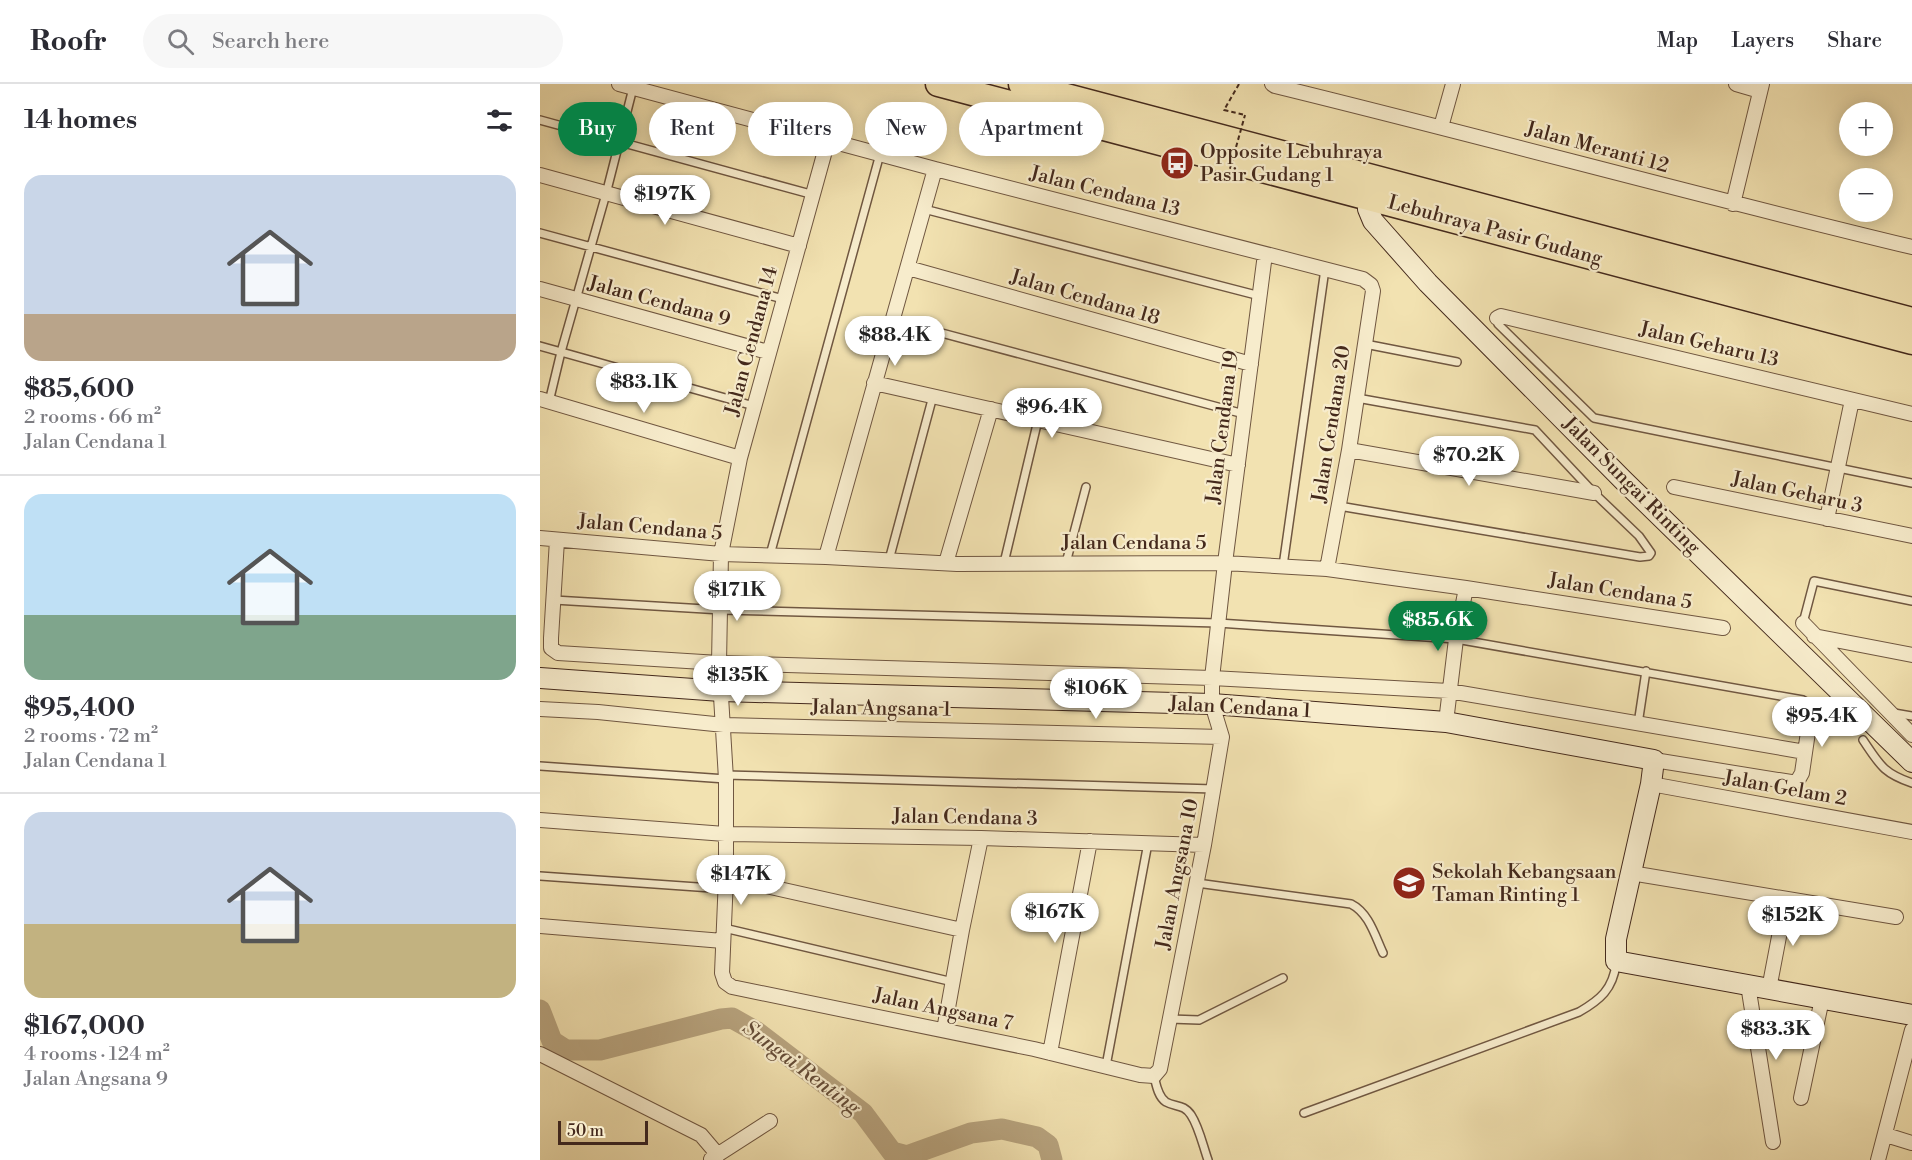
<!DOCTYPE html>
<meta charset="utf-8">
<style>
body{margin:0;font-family:"Libre Bodoni",serif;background:#f7f7f7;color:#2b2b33;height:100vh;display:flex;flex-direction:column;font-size:22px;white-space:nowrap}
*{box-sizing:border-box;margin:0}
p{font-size:20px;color:#7c7c81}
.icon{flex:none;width:33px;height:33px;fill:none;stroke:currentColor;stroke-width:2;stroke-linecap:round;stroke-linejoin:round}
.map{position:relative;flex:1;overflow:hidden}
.details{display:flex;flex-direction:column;background:#fff;width:540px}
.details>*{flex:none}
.hud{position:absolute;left:18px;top:18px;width:570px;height:54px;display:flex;gap:12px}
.controls{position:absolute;left:1299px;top:18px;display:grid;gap:12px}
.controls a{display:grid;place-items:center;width:54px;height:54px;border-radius:50%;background:#fff;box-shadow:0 3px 15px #0003;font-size:30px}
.scale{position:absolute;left:18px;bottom:15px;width:90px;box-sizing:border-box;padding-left:6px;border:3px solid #44291c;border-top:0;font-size:16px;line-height:21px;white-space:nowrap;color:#44291c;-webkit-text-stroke:4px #f7eccc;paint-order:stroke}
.price{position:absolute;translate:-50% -51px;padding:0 14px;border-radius:21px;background:#fff;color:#222;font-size:20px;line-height:39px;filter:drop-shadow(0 2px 3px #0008)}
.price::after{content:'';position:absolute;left:50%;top:36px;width:18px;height:14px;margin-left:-9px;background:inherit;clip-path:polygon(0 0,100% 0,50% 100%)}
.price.selected{background:#0b8043;color:#fff}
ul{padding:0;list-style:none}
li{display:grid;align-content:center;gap:12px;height:318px;padding:0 24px}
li+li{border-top:2px solid #e1e1e2}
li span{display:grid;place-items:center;height:186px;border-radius:18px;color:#555}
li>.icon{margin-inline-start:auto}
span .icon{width:108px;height:108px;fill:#fffc;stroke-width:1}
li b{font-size:26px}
h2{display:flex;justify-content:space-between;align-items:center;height:72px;padding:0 24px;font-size:26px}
.tag{padding:0 21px;border-radius:27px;background:#fff;box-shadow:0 3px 15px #0003;font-size:21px;line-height:54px}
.tag.selected{background:#0b8043;color:#fff}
header{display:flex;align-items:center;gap:36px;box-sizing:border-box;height:84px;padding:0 30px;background:#fff;border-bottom:2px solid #e1e1e2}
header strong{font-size:28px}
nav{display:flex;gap:33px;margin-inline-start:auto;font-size:21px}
.search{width:420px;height:54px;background:#f7f7f7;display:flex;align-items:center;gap:15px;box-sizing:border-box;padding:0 21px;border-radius:33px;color:#7c7c81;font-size:22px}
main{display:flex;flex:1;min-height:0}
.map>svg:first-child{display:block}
</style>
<header>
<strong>Roofr</strong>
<div class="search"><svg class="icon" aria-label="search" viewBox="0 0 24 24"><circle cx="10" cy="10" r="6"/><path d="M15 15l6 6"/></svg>Search here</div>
<nav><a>Map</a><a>Layers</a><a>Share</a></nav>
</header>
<main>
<section class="details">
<h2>14 homes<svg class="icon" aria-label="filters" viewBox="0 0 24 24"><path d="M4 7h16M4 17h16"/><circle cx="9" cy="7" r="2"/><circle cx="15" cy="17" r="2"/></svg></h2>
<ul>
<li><span style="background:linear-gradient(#c9d6e8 75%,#b9a48a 0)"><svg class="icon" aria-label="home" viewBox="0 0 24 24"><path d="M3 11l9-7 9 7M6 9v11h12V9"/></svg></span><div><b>$85,600</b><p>2 rooms · 66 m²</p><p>Jalan Cendana 1</p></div></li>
<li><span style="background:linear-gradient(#bfe0f5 65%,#7fa58c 0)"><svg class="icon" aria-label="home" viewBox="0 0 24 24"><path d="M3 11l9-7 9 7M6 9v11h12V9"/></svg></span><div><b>$95,400</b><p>2 rooms · 72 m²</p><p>Jalan Cendana 1</p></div></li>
<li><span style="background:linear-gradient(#c9d6e8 60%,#c2b280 0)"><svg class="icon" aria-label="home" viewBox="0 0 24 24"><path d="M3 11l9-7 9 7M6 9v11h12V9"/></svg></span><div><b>$167,000</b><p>4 rooms · 124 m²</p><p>Jalan Angsana 9</p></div></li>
</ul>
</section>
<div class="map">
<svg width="1372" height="1076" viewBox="0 0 1372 1076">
<rect width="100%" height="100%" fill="#f2e2b1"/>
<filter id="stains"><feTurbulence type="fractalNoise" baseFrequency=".00333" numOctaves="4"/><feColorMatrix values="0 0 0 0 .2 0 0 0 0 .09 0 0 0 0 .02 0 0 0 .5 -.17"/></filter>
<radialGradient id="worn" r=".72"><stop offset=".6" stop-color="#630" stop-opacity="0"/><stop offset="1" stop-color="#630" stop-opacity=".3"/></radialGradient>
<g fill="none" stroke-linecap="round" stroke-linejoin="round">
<!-- river -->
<path stroke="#b7a37e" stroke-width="21" d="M0,926L12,957L26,966H60L181,935L192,934L217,948L323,1029L352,1068L367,1072L431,1049L462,1045L497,1053L508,1061L512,1076"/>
<defs>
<path id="lane" d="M0,36L274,111
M384,125L720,212
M0,149L243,215
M957,234L958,240L1054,334L1372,399
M353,236L704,330
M825,260L917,278
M0,262L214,322
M9,318L21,268L66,110L93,4
M799,422L1100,473L1109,472L1111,469L1099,452L1054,409L995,346L817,314
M230,471L340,70
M349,476L393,312
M464,479L498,336
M526,479L546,403
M743,482L785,185
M14,516L182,526L678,539L916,555L1263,616L1272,621
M1263,539L1274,497L1372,517
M1354,629L1372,632
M1098,640L1106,587
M1323,656C1340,681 1343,689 1372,699
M0,682L186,695
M186,691L674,705
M0,792L186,805
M657,799L811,820C829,829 835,852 843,869
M184,844L413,898
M630,935L659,936L743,894
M566,982L608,759
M614,992C616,1000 618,1013 626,1018C635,1023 644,1020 651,1031C659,1043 663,1062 668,1076
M764,1029L1039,928C1060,916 1073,905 1076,880"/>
<path id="street" d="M79,0L395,85L823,195L831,201L833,207L809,366L787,485
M732,0L735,2C948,54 1159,112 1372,163
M1196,0L1220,7
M901,43L913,0
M288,56L200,374L181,470L179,579L186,695V793L182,889L185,898L192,903L494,965L600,991L614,992L620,985L664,761L682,653L672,620V594L685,479L725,170
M0,91L259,162
M1193,120L1222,0
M368,184L711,280
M0,205L228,268
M957,234L961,232L1372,330
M334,299L698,381
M0,315L200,374
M809,366L1054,409
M1134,403L1372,452
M1287,435L1312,316
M0,454L181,470L286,473L417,480L685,479L787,485L926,504L1183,544
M17,456L11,554V564L18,569L179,579L672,594L909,607L1265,668
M286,473L395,85
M406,479L451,325
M1263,539L1372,651
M1274,552L1372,571
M0,625L58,628L184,641L682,653
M906,638L916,555L926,504
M1114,676L1251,698L1258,696L1262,689L1272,621
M1111,700L1372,748
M0,736L185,750L441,754L664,761
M1091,789L1356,833
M186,793L422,846
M0,842L183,857
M1208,901L1233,1058
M1229,905L1246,816
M404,946L422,846L441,754
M510,969L550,757
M0,970L161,1051L178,1071
M1261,1014L1282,915
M1346,1051L1372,1059
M171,1075L230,1037
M1338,1076L1372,946"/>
<path id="secondary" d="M832,115L828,125L833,137L888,199L1083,396L1372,678
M0,594L181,607L672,620L906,638L1114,676L1111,700L1076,855V877L1372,931"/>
<path id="highway" d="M398,0L1372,258
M481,0L1372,236"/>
</defs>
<!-- lane casing -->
<use href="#lane" stroke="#705741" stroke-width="10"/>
<!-- street casing -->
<use href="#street" stroke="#705741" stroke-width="16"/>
<!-- secondary casing -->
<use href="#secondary" stroke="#44291c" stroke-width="22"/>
<!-- highway casing -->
<use href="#highway" stroke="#44291c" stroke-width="27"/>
<!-- path -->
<path stroke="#44291c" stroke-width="2" stroke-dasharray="4.5 3" stroke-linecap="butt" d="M699,0L684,26L705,31
M1283,622L1296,628L1304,635
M1310,641L1318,650"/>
<!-- lane -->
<use href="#lane" stroke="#f7eccc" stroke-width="7"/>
<!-- street -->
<use href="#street" stroke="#f7eccc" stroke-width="14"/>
<!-- secondary -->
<use href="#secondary" stroke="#f7eccc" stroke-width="20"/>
<!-- highway -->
<use href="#highway" stroke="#f2e2b1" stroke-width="24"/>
<!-- path-bridge -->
<path stroke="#44291c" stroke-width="2" stroke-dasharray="4.5 3" stroke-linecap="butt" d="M688,92L705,31"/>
</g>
<!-- icons -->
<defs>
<symbol id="bus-disc" viewBox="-11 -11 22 22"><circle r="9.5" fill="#8f2418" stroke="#f7eccc"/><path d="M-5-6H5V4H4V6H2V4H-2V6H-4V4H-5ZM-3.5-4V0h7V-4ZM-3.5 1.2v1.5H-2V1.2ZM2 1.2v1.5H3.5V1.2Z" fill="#fff"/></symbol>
<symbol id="school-disc" viewBox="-11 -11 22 22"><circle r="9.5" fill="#8f2418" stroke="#f7eccc"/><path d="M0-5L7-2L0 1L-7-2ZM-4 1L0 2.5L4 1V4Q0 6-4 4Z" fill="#fff"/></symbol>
</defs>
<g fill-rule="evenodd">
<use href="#bus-disc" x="618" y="60" width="38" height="38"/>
<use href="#school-disc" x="850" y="780" width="38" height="38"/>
</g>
<g text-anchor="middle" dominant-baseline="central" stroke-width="4.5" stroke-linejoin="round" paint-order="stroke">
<!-- street labels -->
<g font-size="20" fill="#44291c" stroke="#f7eccc">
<text transform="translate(1057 64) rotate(15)">Jalan Meranti 12</text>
<text transform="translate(565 108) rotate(14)">Jalan Cendana 13</text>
<text transform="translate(955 147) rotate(15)">Lebuhraya Pasir Gudang</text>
<text transform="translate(545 214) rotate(16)">Jalan Cendana 18</text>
<text transform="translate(119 218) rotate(15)">Jalan Cendana 9</text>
<text transform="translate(212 257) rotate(-75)">Jalan Cendana 14</text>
<text transform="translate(1169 261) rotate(13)">Jalan Geharu 13</text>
<text transform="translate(792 340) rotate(-81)">Jalan Cendana 20</text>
<text transform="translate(683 343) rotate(-83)">Jalan Cendana 19</text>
<text transform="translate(1091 402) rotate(45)">Jalan Sungai Rinting</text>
<text transform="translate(1257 409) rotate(12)">Jalan Geharu 3</text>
<text transform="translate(110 444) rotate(5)">Jalan Cendana 5</text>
<text x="594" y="459">Jalan Cendana 5</text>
<text transform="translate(1080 508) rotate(9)">Jalan Cendana 5</text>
<text transform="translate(700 624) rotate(3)">Jalan Cendana 1</text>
<text transform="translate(341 625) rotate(1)">Jalan Angsana 1</text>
<text transform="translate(1245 705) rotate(10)">Jalan Gelam 2</text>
<text transform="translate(425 734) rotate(1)">Jalan Cendana 3</text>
<text transform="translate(638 790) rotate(-79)">Jalan Angsana 10</text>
<text transform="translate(403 926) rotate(12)">Jalan Angsana 7</text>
</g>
<!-- poi labels -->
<g font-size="20" fill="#44291c" stroke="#f7eccc" text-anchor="start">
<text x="660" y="68">Opposite Lebuhraya<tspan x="660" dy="23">Pasir Gudang 1</tspan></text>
<text x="892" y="788">Sekolah Kebangsaan<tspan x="892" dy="23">Taman Rinting 1</tspan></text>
</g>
<!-- water labels -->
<g font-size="21" font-style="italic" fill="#664e39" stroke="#f7eccc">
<text transform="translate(261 984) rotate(37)">Sungai Renting</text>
</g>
</g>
<rect width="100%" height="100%" filter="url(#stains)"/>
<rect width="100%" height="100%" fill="url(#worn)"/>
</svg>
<div class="controls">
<a>+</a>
<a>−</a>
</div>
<div class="scale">50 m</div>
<b class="price" style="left:125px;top:142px">$197K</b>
<b class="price" style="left:355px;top:283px">$88.4K</b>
<b class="price" style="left:104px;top:330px">$83.1K</b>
<b class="price" style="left:512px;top:355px">$96.4K</b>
<b class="price" style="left:929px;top:403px">$70.2K</b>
<b class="price" style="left:197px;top:538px">$171K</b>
<b class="price selected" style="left:898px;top:568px">$85.6K</b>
<b class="price" style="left:198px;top:623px">$135K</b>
<b class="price" style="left:556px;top:636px">$106K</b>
<b class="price" style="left:1282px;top:664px">$95.4K</b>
<b class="price" style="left:201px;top:822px">$147K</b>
<b class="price" style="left:515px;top:860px">$167K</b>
<b class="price" style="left:1253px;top:863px">$152K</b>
<b class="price" style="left:1236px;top:977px">$83.3K</b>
<div class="hud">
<a class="tag selected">Buy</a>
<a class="tag">Rent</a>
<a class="tag">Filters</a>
<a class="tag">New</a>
<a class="tag">Apartment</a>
</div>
</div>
</main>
